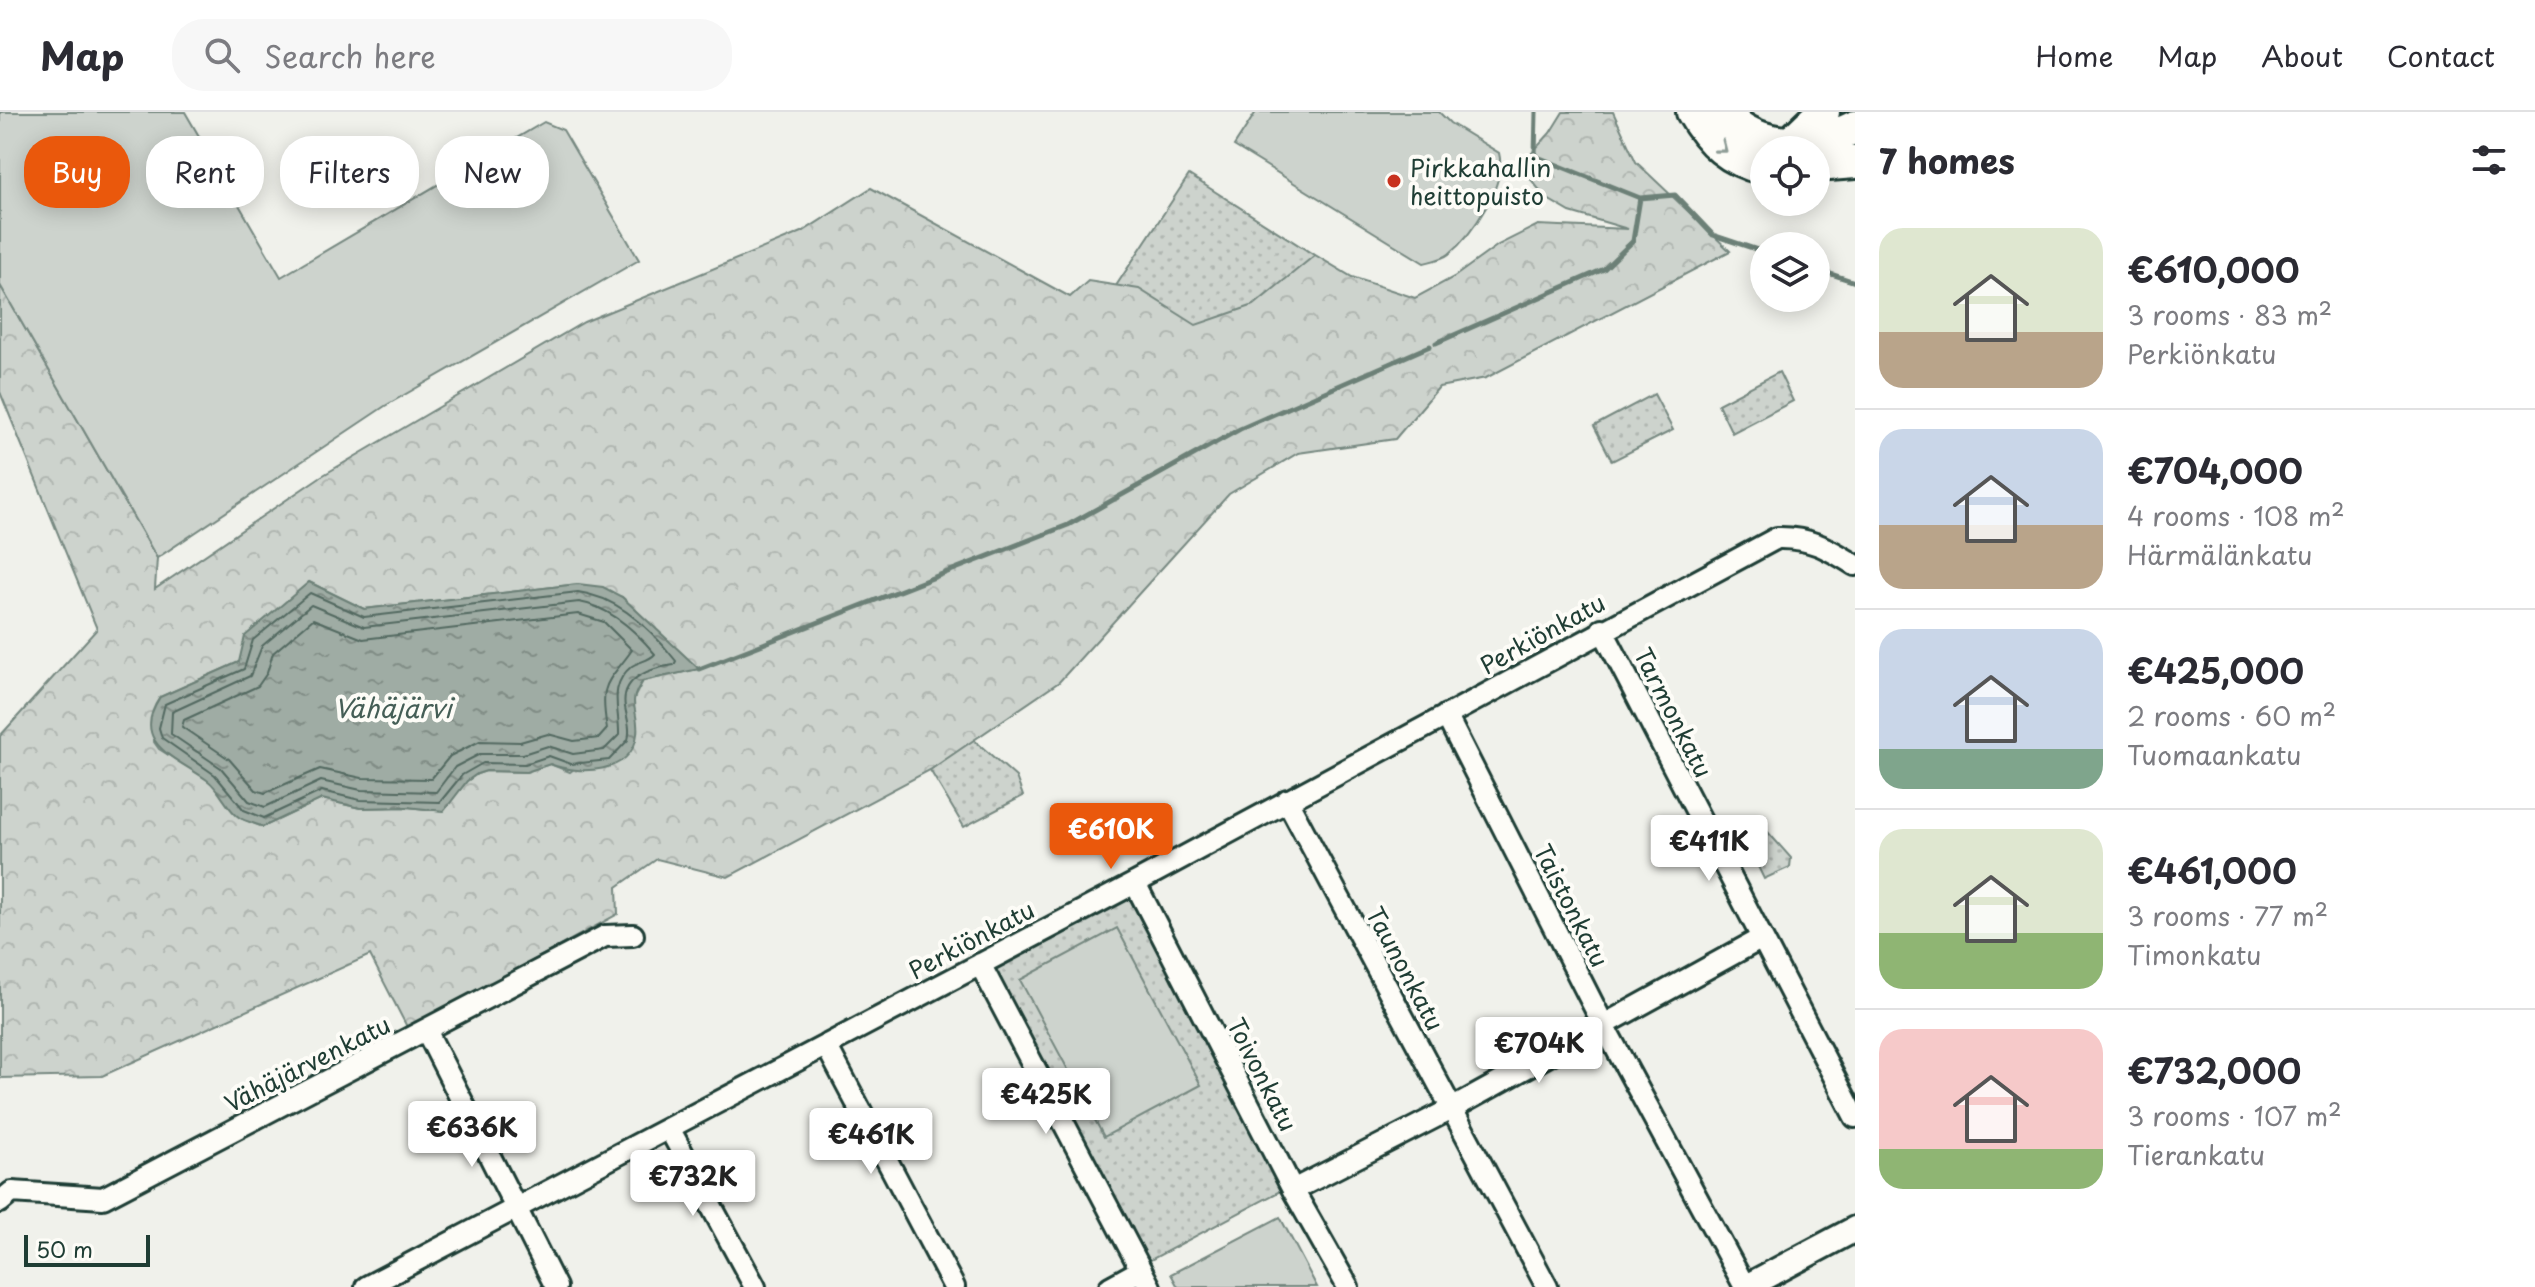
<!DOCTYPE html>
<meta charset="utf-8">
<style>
body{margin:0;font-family:"Playpen Sans",sans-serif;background:#f7f7f7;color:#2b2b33;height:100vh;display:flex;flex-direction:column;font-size:30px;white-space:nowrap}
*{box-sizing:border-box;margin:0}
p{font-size:26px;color:#7c7c81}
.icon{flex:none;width:44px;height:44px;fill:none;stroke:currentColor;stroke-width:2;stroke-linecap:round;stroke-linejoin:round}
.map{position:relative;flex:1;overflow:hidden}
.sheet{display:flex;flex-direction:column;background:#fff;width:680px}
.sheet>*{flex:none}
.hud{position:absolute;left:24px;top:24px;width:760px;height:72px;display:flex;gap:16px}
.tools{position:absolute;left:1750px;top:24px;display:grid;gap:16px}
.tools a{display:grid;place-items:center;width:80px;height:80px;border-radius:50%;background:#fff;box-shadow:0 4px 20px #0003;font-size:40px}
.scale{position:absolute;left:24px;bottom:20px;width:126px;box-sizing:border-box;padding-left:8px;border:4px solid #1f3d34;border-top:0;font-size:22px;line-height:28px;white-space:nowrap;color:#1f3d34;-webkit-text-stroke:6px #fdfcf7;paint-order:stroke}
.price{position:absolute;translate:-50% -68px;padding:0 18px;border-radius:8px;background:#fff;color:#222;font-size:26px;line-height:52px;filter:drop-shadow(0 2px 4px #0008)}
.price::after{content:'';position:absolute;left:50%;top:48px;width:24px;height:18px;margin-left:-12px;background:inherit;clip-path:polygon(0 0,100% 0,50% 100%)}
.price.active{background:#ea580c;color:#fff}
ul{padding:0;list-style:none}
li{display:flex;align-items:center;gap:24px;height:200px;padding:0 24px}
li+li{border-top:2px solid #e1e1e2}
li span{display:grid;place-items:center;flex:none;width:224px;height:160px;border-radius:24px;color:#555}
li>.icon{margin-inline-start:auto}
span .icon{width:96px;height:96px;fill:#fffc;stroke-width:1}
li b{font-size:34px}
h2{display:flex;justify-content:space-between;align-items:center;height:96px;padding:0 24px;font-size:34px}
.chip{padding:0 28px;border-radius:32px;background:#fff;box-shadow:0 4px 20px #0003;font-size:28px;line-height:72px}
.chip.active{background:#ea580c;color:#fff}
header{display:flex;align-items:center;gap:48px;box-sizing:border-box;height:112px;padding:0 40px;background:#fff;border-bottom:2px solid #e1e1e2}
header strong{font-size:38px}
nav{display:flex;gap:44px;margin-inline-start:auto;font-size:28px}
.search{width:560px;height:72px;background:#f7f7f7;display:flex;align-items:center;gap:20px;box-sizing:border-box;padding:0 28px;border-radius:32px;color:#7c7c81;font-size:30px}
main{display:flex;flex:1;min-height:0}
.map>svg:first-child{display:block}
</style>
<header>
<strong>Map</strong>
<div class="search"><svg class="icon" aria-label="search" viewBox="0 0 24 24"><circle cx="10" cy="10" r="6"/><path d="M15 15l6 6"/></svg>Search here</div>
<nav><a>Home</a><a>Map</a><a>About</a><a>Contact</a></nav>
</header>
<main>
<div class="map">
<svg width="1855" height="1175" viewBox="0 0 1855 1175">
<defs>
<pattern id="grass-dots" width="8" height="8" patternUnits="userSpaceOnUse" patternTransform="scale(2)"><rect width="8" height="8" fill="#cdd3cd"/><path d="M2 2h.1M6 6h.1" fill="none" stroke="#b0b6b1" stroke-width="1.8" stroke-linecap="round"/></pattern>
<pattern id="forest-crowns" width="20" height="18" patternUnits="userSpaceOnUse" patternTransform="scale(2)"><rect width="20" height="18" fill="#cdd3cd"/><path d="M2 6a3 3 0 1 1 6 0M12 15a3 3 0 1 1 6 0" fill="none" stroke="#b0b6b1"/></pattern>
<pattern id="water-ripples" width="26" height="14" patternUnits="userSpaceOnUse" patternTransform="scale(2)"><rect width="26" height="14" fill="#9faca4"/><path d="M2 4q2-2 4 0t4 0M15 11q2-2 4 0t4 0" fill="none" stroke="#818d86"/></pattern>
</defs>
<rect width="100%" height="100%" fill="#f0f1eb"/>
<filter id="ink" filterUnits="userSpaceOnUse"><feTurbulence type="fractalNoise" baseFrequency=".0125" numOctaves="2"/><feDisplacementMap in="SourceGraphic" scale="16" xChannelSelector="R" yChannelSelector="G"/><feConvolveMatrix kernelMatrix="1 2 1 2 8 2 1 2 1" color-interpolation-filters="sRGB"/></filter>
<g filter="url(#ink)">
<!-- grass -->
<path fill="url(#grass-dots)" stroke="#768880" stroke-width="2" d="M1189,63L1347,164L1217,265L1106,189Z
M1779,260L1793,289L1732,321L1718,292Z
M1654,282L1673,318L1612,349L1594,314Z
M973,627L1016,665L1023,684L964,715L930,658Z
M1766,718L1791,746L1790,755L1764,767L1746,730Z
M1129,785L1284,1077L1145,1151L990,858Z"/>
<!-- forest -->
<path fill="url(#forest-crowns)" stroke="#768880" stroke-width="2" fill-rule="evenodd" d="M1563,0H1613L1636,50L1730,139L1486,266L1439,275L1395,327L1298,341L1229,382L1059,570L930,658L728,765L657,747L617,775L618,802L408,917L370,843L102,964L0,966V624L97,517L0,280V173L157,446L155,477L320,365L584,210L802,120L871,76L1070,185L1088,169L1139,177L1196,213L1254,193L1315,143L1352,165L1415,186L1454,165L1498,133L1538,113L1628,117L1570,100L1546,86L1520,54L1550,21ZM309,470L364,497L578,472L622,485L698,557L643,569L632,590L636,607L570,660L550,652L526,660L486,659L477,662L467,669L443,699L407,695L360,696L322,687L263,715L240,706L210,669L159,637L154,630L160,585L239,550Z"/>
<!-- garden -->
<path fill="#cdd3cd" stroke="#768880" stroke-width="2" d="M0,0H185L281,165L544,10L563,18L639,148L385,294L157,446L0,173Z
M1256,0H1439L1450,11L1499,41C1507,72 1472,123 1449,142C1443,147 1432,149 1424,151L1234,34Z
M1117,816L1201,973L1104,1025L1020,868Z
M1280,1105L1317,1175H1178L1171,1162Z"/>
<!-- water -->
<path fill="url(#water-ripples)" stroke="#6c8077" stroke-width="2" d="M309,470L364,497L578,472L603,475L622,485L699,557L643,569C625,592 640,599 637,622C633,663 577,663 550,652L526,660L486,659L477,662L467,669L444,699L407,695L360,696L322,687L263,715C255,711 247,710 240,706C227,698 220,677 207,668C177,646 129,632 160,585L239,550L245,524Z"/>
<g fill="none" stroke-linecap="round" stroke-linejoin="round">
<!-- shore -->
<path stroke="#526961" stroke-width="2" d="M578,480C618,485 652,518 676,549L674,553C651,556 620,565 625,595C627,607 631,616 628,628L609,648L571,652L549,644L525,652L483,651L462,663L440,690L360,688L322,679L264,706L244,698L215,663L162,626L159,616L165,592L244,557L253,528L310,481L364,505Z
M579,490C610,495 635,518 655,542C649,549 640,549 632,554C607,574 620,598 619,623L604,638L573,642L548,634L523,642H480L455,655L436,680L361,678L321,669L265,695L249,689L221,656L171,622L172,600L250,564L262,534L311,493L364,515Z
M578,502L604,510L632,538C607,573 599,569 607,617L599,626L574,629L548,622L520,630L480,629L450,644L431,667L362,666L320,657L265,681L256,678L229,647L182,615L184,608L258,574L267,561L273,541L313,507L363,527Z"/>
<!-- stream -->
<path stroke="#6c8077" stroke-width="5" d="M1536,0L1535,44L1640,86L1675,83L1713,123L1764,140
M1816,157L1855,170
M1436,231L1604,157L1633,129L1640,86
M699,557L1068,413L1240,317L1430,234"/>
<defs>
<path id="minor" d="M1602,517L1855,1005
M1446,603L1603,912L1745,1175
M1287,688L1547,1175
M1135,771L1293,1078L1348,1175
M980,852L1150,1175
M426,918L556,1175
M826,933L954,1175
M669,1016L755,1175
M1293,1078L1453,996L1762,826
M0,1090L12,1080L103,1086L605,824L633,823
M366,1175L1135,771L1777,426C1809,425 1828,436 1855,453
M1110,1175L1141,1158"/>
<path id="tertiary" d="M1746,1175L1855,1117"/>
<path id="primary" d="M1693,0C1710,30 1730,48 1764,56
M1722,0C1758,40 1810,37 1855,15
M1793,29L1823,0
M1816,53L1855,50"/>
</defs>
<!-- minor casing -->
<use href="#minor" stroke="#1f3d34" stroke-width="26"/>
<!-- tertiary casing -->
<use href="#tertiary" stroke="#1f3d34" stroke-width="30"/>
<!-- primary casing -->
<use href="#primary" stroke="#1f3d34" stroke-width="38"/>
<!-- minor -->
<use href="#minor" stroke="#fdfcf7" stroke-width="20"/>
<!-- tertiary -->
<use href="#tertiary" stroke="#fdfcf7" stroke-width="24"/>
<!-- primary -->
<use href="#primary" stroke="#fdfcf7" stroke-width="32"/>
</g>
<!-- one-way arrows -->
<defs><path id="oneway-chevron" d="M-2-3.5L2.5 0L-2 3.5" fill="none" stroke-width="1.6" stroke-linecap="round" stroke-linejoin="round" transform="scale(2)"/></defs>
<use stroke="#8e9c96" href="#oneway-chevron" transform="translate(1722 36) rotate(38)"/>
</g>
<!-- markers -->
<circle fill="#c8321e" stroke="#fdfcf7" stroke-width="3" cx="1394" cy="69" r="8"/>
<g text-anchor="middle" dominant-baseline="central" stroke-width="8" stroke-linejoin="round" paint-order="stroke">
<!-- poi labels -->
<g font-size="24" fill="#1f3d34" stroke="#fdfcf7" text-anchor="start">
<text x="1410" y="55">Pirkkahallin<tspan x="1410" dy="28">heittopuisto</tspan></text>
</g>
<!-- street labels -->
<g font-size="24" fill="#1f3d34" stroke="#fdfcf7">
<text transform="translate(1542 521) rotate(-29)">Perkiönkatu</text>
<text transform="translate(1674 600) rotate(63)">Tarmonkatu</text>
<text transform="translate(1572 793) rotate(63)">Taistonkatu</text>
<text transform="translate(971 827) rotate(-28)">Perkiönkatu</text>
<text transform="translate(1406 856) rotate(62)">Taunonkatu</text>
<text transform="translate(307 951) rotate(-27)">Vähäjärvenkatu</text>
<text transform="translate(1263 962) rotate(63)">Toivonkatu</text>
</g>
<!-- water labels -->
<g font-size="26" font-style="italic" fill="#455e56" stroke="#fdfcf7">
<text x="393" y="595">Vähäjärvi</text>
</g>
</g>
</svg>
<div class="tools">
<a><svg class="icon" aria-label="locate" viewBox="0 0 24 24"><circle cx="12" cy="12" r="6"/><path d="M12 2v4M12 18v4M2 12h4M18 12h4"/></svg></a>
<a><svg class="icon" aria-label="layers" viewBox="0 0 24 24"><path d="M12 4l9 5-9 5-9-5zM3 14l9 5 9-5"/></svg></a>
</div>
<div class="scale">50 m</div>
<b class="price active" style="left:1111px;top:759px">€610K</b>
<b class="price" style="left:1709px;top:771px">€411K</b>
<b class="price" style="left:1539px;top:973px">€704K</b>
<b class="price" style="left:1046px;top:1024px">€425K</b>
<b class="price" style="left:472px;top:1057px">€636K</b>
<b class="price" style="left:871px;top:1064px">€461K</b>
<b class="price" style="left:693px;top:1106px">€732K</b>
<div class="hud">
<a class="chip active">Buy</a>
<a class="chip">Rent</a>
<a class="chip">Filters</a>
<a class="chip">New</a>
</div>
</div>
<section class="sheet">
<h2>7 homes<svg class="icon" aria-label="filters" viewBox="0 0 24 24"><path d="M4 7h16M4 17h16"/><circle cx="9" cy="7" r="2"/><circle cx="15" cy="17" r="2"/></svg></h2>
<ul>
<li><span style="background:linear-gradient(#dfe7d0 65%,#b9a48a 0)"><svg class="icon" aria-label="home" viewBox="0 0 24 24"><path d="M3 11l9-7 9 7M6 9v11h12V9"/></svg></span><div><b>€610,000</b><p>3 rooms · 83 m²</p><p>Perkiönkatu</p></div></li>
<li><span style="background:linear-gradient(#c9d6e8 60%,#b9a48a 0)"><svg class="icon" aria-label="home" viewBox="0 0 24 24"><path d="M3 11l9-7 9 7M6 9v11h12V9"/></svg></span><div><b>€704,000</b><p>4 rooms · 108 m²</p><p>Härmälänkatu</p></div></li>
<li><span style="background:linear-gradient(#c9d6e8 75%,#7fa58c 0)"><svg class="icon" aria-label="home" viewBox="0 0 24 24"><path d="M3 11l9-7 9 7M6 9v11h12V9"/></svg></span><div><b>€425,000</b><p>2 rooms · 60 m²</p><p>Tuomaankatu</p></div></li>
<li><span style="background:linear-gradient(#dfe7d0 65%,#8fb573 0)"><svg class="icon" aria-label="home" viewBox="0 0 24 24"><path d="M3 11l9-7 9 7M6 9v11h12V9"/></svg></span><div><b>€461,000</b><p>3 rooms · 77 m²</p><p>Timonkatu</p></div></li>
<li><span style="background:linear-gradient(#f6c9c9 75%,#8fb573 0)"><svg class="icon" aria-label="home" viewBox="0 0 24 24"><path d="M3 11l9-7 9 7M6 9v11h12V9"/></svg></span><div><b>€732,000</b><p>3 rooms · 107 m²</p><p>Tierankatu</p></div></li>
</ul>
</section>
</main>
